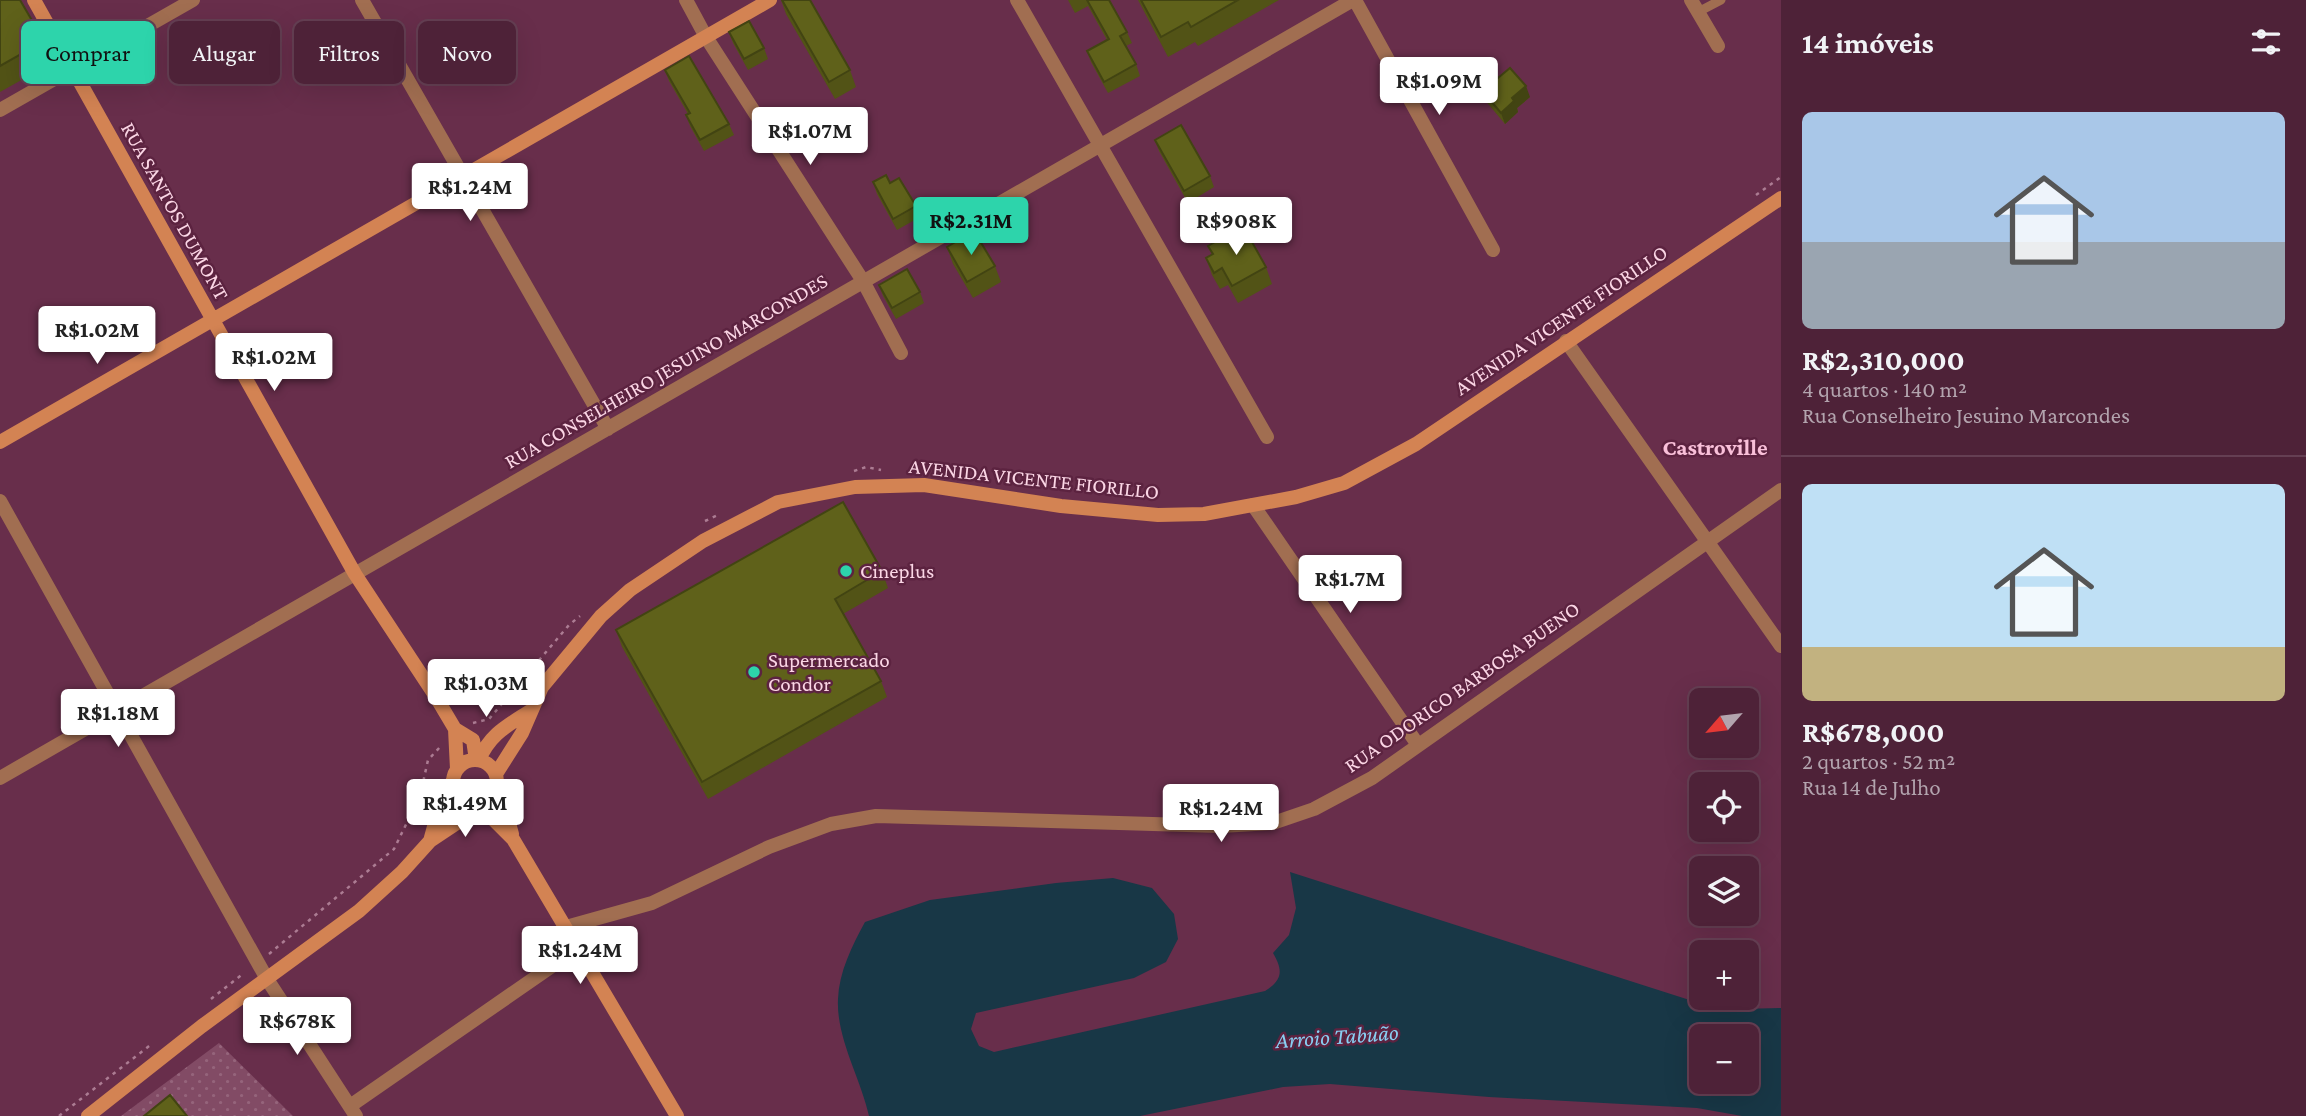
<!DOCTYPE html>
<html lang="pt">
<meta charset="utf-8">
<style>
body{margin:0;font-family:"Crimson Pro",serif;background:#582f43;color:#f1f3f6;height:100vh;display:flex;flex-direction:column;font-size:26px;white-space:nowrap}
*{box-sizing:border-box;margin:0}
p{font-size:23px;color:#b3a4ae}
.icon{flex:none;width:38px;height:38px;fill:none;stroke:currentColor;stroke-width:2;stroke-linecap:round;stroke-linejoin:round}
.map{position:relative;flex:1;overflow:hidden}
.sheet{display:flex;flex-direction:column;background:#4e2238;width:525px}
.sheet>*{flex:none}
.banner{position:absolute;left:21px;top:21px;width:665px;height:63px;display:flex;gap:14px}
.needle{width:46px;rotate:242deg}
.buttons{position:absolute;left:1689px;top:688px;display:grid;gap:14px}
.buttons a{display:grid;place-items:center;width:70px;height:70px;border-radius:10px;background:#4e2238;box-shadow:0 7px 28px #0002,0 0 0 2px #653f53;font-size:35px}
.price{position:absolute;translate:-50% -60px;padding:0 16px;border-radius:7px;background:#fff;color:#222;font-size:23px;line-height:46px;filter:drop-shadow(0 2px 4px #0008)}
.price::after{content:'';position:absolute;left:50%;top:42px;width:21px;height:16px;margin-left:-10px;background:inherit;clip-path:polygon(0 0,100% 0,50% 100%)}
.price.on{background:#2dd4ab;color:#111}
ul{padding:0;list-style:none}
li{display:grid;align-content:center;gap:14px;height:371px;padding:0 21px}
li+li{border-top:2px solid #653f53}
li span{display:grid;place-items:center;height:217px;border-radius:10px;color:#555}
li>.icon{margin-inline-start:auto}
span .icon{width:126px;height:126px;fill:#fffc;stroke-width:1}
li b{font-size:30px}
h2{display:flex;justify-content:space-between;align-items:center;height:84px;padding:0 21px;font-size:30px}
.tag{padding:0 24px;border-radius:10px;background:#4e2238;box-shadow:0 7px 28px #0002,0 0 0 2px #653f53;font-size:24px;line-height:63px}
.tag.on{background:#2dd4ab;color:#111}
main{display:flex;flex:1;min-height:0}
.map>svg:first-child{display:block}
</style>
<main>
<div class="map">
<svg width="1781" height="1116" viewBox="0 0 1781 1116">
<defs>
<pattern id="park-dots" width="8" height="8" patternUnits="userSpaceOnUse" patternTransform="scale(1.75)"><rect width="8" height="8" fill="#824b65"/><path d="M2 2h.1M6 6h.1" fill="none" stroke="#95647b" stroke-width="1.8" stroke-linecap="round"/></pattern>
</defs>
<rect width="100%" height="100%" fill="#682e4b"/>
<!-- park -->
<path fill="url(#park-dots)" d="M219,1043L293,1116H121Z"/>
<!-- water -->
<path fill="#183746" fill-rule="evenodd" d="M1290,872L1702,1004L1738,1009L1781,1008V1116H1742L1697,1108L1489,1097L1330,1084L1283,1087L1140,1116H869C861,1079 836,1038 838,999C839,972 852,946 865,922L930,900L1056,883L1113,878L1152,888L1174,914L1178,939L1166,962L1134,978L976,1013L971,1029L979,1046L994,1052L1265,991C1283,980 1283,970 1273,953L1289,935L1296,908ZM1701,1036H1746V1082H1701Z"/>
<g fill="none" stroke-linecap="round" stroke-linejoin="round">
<!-- path -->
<path stroke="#ac7c93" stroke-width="2.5" stroke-dasharray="3.5 5" stroke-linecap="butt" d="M1756,195L1781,177
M854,471L866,467L881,470
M705,521L718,515
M473,723L489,719L569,625L580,616
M269,954L394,849L420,796L428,760L440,747
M211,999L244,973
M59,1116L153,1043"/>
<!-- lane -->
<path stroke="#a16e51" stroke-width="9" d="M1698,12L1721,0"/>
<!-- street -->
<path stroke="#a16e51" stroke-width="14" d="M362,0L608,429
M686,0L706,37L863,281L901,353
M1017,0L1267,437
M1355,0L1493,250
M1691,0L1718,46
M0,110L193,0
M1566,341L1781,646
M0,501L267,979L356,1116
M1253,505L1418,745
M0,778L1353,0
M566,927L652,903L769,847L831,824L876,816L1221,826L1273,823L1314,809L1372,778L1781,490
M350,1106L578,948"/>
<!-- secondary -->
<path stroke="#d38353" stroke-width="14" d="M34,0L355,574L436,697L455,729
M0,442L770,0
M455,729L473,740L476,760
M455,729L457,769
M453 782a22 22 0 1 1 44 0a22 22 0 1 1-44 0Z
M479,760C490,734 507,726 530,711
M496,774L522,733L542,687L601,616L630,590L703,541L778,502L855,487L924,485L1061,506L1158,515L1204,514L1296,497L1344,483L1416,444L1781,198
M498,783L512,834
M482,804L489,815L513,839L677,1116
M430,841L438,812L453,780
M88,1116L202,1026L359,911L402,872L430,841L457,823L474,805"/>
</g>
<!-- wall -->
<path fill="#525316" d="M0,0L44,41L52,63L0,92Z
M781,0L850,70L856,87L835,99L786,14Z
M1068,0H1109L1127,32L1132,43L1126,46L1136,64L1140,76L1108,93L1091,62L1087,51L1107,40L1088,6L1075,13Z
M1138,0H1279L1198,46L1195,42L1168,57Z
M729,32L764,48L768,59L748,70L733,43Z
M665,70L729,124L734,135L704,151L690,126L686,115L688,114L669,81Z
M1498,78L1530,97L1517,108L1518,112L1505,124L1484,99L1480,88Z
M1155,140L1210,176L1214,187L1188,203L1159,151Z
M873,182L890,183L916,206L920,217L897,230L877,194Z
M1208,246L1266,267L1272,284L1238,303L1228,285L1220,289L1212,275L1206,258L1212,255Z
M947,247L995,266L1001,282L973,298L953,264Z
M879,285L920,292L924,303L896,319L883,296Z
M882,571L888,588L843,614L881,681L887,697L708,799L622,647L616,630Z"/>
<!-- shaded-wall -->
<path fill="#424412" d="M1526,86L1530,97L1517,108L1518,112L1505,124L1501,113L1512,98Z"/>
<!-- building -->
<path fill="#5f611a" stroke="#424412" stroke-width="2" d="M0,0H20L44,41L0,66Z
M782,0H810L850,70L829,82Z
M1087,0H1109L1127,32L1120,36L1136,64L1104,82L1087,51L1109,39Z
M1141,0H1238L1191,27L1188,22L1161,37Z
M749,21L764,48L744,59L729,32Z
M689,56L729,124L700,140L686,115L690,113L665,70Z
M1510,68L1526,86L1512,98L1514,101L1501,113L1480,88L1495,75L1498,78Z
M1181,125L1210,176L1184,191L1155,140Z
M886,175L890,183L899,178L916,206L893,219L873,182Z
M1243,226L1266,267L1232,286L1222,268L1214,273L1206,258L1213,254L1208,246Z
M974,231L995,266L967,282L947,247Z
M907,269L920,292L892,308L879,285Z
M843,502L882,571L835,599L881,681L702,782L616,630Z
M170,1095L187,1116H144Z"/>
<!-- markers -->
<g fill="#2dd4ab" stroke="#5c2340" stroke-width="2.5">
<circle cx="846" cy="571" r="7"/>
<circle cx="754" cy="672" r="7"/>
</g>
<g text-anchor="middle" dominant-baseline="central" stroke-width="5" stroke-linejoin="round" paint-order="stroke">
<!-- street labels -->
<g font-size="21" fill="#fbd6e5" stroke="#5c2340">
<text transform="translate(175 211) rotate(61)">RUA SANTOS DUMONT</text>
<text transform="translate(1561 320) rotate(-34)">AVENIDA VICENTE FIORILLO</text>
<text transform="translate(666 371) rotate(-30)">RUA CONSELHEIRO JESUINO MARCONDES</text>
<text transform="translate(1034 479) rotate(6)">AVENIDA VICENTE FIORILLO</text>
<text transform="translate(1462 687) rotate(-35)">RUA ODORICO BARBOSA BUENO</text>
</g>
<!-- poi labels -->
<g font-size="21" fill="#fbd6e5" stroke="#5c2340" text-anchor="start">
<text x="860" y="571">Cineplus</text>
<text x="768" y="660">Supermercado<tspan x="768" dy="24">Condor</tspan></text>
</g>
<!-- neighbourhood labels -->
<g font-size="23" font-weight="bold" fill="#f9c0d9" stroke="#5c2340">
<text x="1715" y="447">Castroville</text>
</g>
<!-- water labels -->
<g font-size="23" font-style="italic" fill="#89cff2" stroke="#5c2340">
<text transform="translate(1337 1036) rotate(-4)">Arroio Tabuão</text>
</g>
</g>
</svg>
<div class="buttons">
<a><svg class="needle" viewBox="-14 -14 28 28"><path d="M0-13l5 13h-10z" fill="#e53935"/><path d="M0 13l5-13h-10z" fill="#b3a4ae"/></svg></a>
<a><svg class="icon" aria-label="locate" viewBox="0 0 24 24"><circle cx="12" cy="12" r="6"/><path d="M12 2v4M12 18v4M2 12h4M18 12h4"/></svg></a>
<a><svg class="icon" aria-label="layers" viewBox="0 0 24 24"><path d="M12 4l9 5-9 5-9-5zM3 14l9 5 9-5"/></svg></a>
<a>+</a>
<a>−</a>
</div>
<b class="price" style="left:1439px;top:117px">R$1.09M</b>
<b class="price" style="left:810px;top:167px">R$1.07M</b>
<b class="price" style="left:470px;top:223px">R$1.24M</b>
<b class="price on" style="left:971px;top:257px">R$2.31M</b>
<b class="price" style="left:1236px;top:257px">R$908K</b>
<b class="price" style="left:97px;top:366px">R$1.02M</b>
<b class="price" style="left:274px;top:393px">R$1.02M</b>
<b class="price" style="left:1350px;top:615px">R$1.7M</b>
<b class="price" style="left:486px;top:719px">R$1.03M</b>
<b class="price" style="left:118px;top:749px">R$1.18M</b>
<b class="price" style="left:465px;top:839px">R$1.49M</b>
<b class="price" style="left:1221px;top:844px">R$1.24M</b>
<b class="price" style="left:580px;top:986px">R$1.24M</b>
<b class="price" style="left:297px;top:1057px">R$678K</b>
<div class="banner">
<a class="tag on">Comprar</a>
<a class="tag">Alugar</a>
<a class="tag">Filtros</a>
<a class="tag">Novo</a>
</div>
</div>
<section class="sheet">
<h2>14 imóveis<svg class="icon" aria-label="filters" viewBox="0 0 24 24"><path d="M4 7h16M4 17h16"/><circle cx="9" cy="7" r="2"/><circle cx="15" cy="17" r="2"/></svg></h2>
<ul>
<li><span style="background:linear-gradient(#a9c7e8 60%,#9aa5b1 0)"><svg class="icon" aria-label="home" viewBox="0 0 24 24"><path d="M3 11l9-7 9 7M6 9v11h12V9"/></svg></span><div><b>R$2,310,000</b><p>4 quartos · 140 m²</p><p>Rua Conselheiro Jesuino Marcondes</p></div></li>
<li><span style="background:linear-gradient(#bfe0f5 75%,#c2b280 0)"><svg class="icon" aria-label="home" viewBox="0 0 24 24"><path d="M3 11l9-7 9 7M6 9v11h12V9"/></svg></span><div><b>R$678,000</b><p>2 quartos · 52 m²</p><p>Rua 14 de Julho</p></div></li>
</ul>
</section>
</main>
